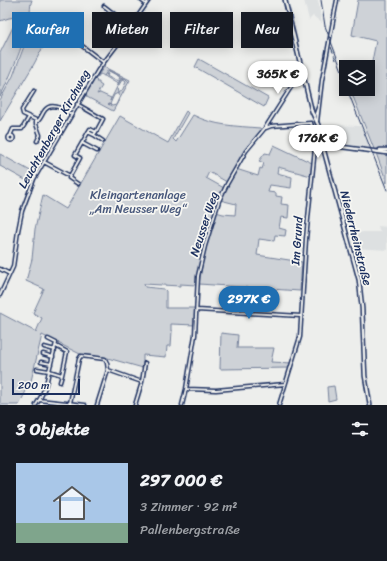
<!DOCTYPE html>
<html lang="de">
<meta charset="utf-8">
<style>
body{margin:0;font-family:Sriracha,sans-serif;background:#242831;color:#f1f3f6;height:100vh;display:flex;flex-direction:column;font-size:15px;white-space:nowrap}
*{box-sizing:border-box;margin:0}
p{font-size:13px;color:#9ea1a6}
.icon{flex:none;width:22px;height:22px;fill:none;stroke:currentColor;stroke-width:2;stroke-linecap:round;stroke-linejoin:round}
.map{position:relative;height:405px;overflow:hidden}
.side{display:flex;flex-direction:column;background:#171b24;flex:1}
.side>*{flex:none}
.guide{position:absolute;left:12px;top:12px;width:363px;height:36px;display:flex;gap:8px}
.fabs{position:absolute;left:339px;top:60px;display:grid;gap:8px}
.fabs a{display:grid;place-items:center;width:36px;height:36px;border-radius:0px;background:#171b24;box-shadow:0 2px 10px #0003;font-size:20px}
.scale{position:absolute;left:12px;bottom:10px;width:68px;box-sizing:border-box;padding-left:4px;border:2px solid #1b2f5e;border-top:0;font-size:11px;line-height:14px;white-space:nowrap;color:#1b2f5e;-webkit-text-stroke:3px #f6f6f2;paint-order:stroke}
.price{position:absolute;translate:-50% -34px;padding:0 9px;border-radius:14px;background:#fff;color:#222;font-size:13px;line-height:26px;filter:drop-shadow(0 1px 2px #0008)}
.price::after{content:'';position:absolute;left:50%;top:24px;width:12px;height:9px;margin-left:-6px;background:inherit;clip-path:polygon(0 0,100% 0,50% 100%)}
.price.active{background:#1f6fb2;color:#fff}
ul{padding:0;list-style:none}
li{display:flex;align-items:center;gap:12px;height:100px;padding:0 16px}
li span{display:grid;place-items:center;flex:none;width:112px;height:80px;border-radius:0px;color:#555}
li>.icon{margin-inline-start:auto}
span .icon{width:48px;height:48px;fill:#fffc;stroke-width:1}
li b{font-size:17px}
h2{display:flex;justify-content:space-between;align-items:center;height:48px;padding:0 16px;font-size:17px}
.chip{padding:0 14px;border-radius:0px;background:#171b24;box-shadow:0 2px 10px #0003;font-size:14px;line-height:36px}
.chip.active{background:#1f6fb2;color:#fff}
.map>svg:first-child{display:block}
</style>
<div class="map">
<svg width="387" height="405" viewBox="0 0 387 405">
<rect width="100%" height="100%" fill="#edeeec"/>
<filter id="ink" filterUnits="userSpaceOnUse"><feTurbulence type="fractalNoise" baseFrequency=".025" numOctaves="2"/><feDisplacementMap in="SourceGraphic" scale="8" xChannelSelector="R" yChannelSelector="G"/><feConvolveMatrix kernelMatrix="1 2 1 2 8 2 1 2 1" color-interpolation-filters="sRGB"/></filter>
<g filter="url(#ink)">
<!-- built -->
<path fill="#dde0e1" d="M304,0H318L322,23L313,16L309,20Z
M331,125L361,126L370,148L343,144L331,138Z
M378,226L387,227V250L355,248L351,235L363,232H380Z"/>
<!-- green -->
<path fill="#ced2d7" stroke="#74809a" d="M0,0H32C29,7 31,17 29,24C21,49 12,73 0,97V53L13,27L22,25L24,16L9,18L0,21Z
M358,0H387V148L385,149H374L350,89H368V72H370L376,41L352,35Z
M34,14H40L54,26L34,64L0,121V100L13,76L23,49L32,15Z
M199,59L268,98L264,107L195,67Z
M104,67L130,80L113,111L87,97L86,94L95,79L97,81L96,82H99V84L102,86L97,94L100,93L111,98L110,101L121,79L124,80H122L117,88L118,93L114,95L110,104L111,105L108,104L112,106L116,105L120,96L118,95V93L122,91L126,82L121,78L119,79L120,77L109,71L106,75L108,74L107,76C111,79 116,81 120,80L118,84C112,81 104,75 100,74L97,78H96Z
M186,111L188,113L173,139L176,142L193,115C214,126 236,126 260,128L262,131L248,147L227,182L209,172L206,178L224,188L218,201L196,285L180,284V286L144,284L145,287L164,289L166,291V308H195V325L171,324V331H172L171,346H167L166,357L143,355V368L104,357L80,354L42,335L31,381L19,405H0V313L36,332L42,318L33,313L44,289L26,281L32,259L35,229L43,195L66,209L120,116L168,143Z
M274,145L312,163L311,176L278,167L277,173L292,177L291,188L270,185L268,192L276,193V196L282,197L281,204L289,205L288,218L281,217L279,228L286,230L285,236L275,235L274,241L259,239L257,255L302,262L300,291L199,284L204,254L216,212L223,214L235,215L236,204L220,200L236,169L258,176L260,168L262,169L264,163L259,161L265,153L270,154Z
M376,153L387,154V183Z
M0,154L34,173L29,182L0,166Z
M221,333L238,335L237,348H274L271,362L292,363L290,368L220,369Z
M334,386L336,399L328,401L327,387Z"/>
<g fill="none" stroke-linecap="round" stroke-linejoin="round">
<!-- stream -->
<path stroke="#6e7a96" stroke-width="1" d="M104,76L108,70L126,79L129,83"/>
<defs>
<path id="minor" d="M141,0L146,4
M104,6L131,27
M51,22L103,62
M34,91L22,110L23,114L38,121C41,118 42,114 45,110C52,101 64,110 71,114
M315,116L319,105
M36,121V124L40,135L37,141
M317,122L322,80L337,0
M266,128L271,126L311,123L315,136V148L323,149
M88,132L94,135L96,132
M94,135L103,141
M8.5 138a2.5 2.5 0 1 1 5 0a2.5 2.5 0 1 1-5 0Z
M10,136L13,129H22L29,117
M82,143L97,151
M44,162L70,176L80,158L75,155L90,129L96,132L103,119L77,104
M70,176L69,178L78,184
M0,269L10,274
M0,295L13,267L18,231L22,211L34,179L98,70L124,36L149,0
M197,310L301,316
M48,339L56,343L49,371L62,375L67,352L56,346
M44,347L55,350
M43,354L53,357
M41,362L51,364
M60,382L62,375
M187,389L216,390L285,384
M39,400L85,405
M70,403L79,359L81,356L105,359L107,363L108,370L142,382
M36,405C43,395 47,383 49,371L37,369
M97,405L108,370
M135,405L142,382L145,363
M182,405L186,389L195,335L198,276L205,246L219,201L227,184L246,151L265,128L302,70
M279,405L300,337L306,239L315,148"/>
<path id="tertiary" d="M327,139L323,145L324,151L359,280L362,308L365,376L370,405
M323,149L330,141"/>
<path id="secondary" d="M285,0L312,112L321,131L328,140L342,147L387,153
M380,150H387"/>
</defs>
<!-- minor casing -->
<use href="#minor" stroke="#1b2f5e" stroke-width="5"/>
<!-- tertiary casing -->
<use href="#tertiary" stroke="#1b2f5e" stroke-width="5.5"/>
<!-- secondary casing -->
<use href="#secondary" stroke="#1b2f5e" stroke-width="5.5"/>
<!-- minor -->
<use href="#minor" stroke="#f6f6f2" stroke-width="2"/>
<!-- tertiary -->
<use href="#tertiary" stroke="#f6f6f2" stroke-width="2.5"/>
<!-- secondary -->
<use href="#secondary" stroke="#f6f6f2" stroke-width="2.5"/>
<!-- tram -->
<path stroke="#1b2f5e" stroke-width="1" d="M321,0L325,26L346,81
M347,89L387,190"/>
<!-- rail -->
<path stroke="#1b2f5e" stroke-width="1" stroke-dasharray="6 3" stroke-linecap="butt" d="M331,47L336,60"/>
</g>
</g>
<g text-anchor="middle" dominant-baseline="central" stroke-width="3.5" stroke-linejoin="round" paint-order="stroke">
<!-- street labels -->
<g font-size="12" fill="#1b2f5e" stroke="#f6f6f2">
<text transform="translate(54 129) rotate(-61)">Leuchtenberger Kirchweg</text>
<text transform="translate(204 224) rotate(-72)">Neusser Weg</text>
<text transform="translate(356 238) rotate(76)">Niederrheinstraße</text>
<text transform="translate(297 241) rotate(-86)">Im Grund</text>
</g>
<!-- park labels -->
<g font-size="12" fill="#48587c" stroke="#f6f6f2">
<text x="138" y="195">Kleingartenanlage<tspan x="138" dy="14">„Am Neusser Weg“</tspan></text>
</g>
</g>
</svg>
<div class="fabs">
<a><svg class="icon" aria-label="layers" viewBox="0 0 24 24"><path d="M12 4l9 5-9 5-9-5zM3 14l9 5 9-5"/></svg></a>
</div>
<div class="scale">200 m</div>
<b class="price" style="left:278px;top:95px">365K €</b>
<b class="price" style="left:318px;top:159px">176K €</b>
<b class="price active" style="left:249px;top:320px">297K €</b>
<div class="guide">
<a class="chip active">Kaufen</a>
<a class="chip">Mieten</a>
<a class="chip">Filter</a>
<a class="chip">Neu</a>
</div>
</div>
<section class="side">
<h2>3 Objekte<svg class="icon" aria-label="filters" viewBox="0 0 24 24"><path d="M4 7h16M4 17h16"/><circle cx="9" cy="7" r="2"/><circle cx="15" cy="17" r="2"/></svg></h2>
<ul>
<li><span style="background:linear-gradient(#a9c7e8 75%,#7fa58c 0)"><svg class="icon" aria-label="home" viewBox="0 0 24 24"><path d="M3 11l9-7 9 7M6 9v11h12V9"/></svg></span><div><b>297 000 €</b><p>3 Zimmer · 92 m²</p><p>Pallenbergstraße</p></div></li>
</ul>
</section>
